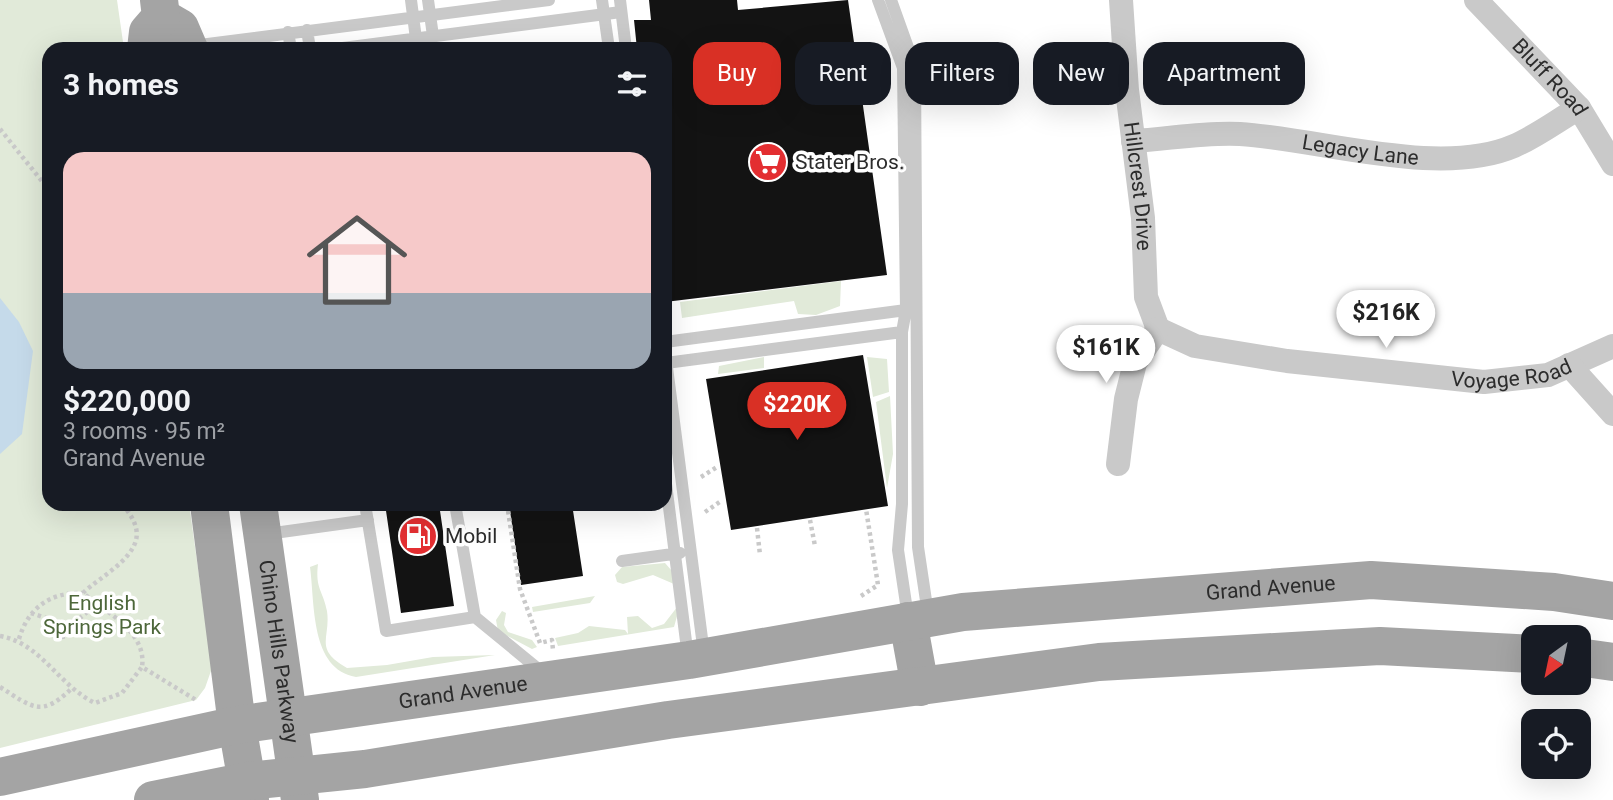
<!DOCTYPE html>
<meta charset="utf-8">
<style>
body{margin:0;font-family:Roboto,sans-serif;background:#20242c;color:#f1f3f6;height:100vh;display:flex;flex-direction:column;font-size:26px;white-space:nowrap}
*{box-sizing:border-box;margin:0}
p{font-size:23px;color:#9ea1a6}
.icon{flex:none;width:38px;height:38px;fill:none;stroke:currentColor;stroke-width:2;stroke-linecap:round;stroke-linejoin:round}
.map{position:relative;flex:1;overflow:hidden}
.drawer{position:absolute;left:42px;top:42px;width:630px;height:469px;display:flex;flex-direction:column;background:#171b24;border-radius:21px;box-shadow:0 7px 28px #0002}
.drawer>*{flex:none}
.guide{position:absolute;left:693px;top:42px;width:665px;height:63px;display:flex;gap:14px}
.needle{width:46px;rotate:213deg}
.controls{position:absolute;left:1521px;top:625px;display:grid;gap:14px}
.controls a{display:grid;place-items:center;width:70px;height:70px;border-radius:14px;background:#171b24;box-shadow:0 7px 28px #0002;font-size:35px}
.price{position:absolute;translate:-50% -60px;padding:0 16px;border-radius:24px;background:#fff;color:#222;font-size:23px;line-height:46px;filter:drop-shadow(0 2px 4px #0008)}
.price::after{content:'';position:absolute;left:50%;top:42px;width:21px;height:16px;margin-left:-10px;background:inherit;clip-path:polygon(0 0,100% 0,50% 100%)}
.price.on{background:#d93025;color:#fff}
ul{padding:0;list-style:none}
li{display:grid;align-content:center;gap:14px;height:371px;padding:0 21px}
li+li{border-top:2px solid #363941}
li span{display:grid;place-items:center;height:217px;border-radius:21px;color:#555}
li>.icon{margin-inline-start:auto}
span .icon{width:126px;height:126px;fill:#fffc;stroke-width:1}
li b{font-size:30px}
h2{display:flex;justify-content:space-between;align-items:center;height:84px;padding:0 21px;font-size:30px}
.pill{padding:0 24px;border-radius:21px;background:#171b24;box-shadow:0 7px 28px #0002;font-size:24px;line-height:63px}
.pill.on{background:#d93025;color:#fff}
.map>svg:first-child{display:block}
</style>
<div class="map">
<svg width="1613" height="800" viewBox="0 0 1613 800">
<rect width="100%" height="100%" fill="#fff"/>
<!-- green -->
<path fill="#e1ead9" d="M0,0H117L124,49H49V504H189L212,668L205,688L196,700L0,748Z
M841,281L840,306L816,315L798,314L794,301L682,318L680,302Z
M764,357V368L718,374L719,366Z
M867,357L887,359L889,392L873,397Z
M890,396L893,454L887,488L876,402Z
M665,563L672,571L674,584L653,575L623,584L617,582L615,575L622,567Z
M318,564C315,589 323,590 327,611C331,638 313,649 347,668L387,665L433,657L495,655L356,677C310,669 315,604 310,567Z
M595,596L590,603L533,612L532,607Z
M681,602L674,627L558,646L555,638L578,633L589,626L625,630L628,634L627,617L638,616L652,628L664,624Z
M502,611L506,613L504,625L508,632L532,640L537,647L532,649L498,631L496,620Z"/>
<!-- water -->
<path fill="#c5daea" d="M0,298L19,322L33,351L22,434L0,454Z"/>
<!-- building -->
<path fill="#131313" d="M649,0H737L738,10L848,0L887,275L665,302V49H637L634,20H651Z
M863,355L888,506L731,530L706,379Z
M385,504H439L454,606L401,613Z
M509,504H572L583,576L521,585Z"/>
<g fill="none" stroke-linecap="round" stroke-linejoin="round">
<!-- path -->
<path stroke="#c9c9c9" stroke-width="4.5" stroke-dasharray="3.5 3.5" stroke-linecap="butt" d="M0,129L49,190
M701,477L717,467
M123,504C128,512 134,519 136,528C143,556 99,577 83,593C107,613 147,632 142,667
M507,504L520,589L540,643L552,640L553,650
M705,512L721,501
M810,520L815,546
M757,528L760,555
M861,596L878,585L866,509
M31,613L49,619L53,631L61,637L68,636L74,623L97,604
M0,636C41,643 59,686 95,703L122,693L142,667L196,700
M19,639C28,608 50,592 83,593
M0,687C32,707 41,718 71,689"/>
<!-- service -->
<path stroke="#c9c9c9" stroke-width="12" d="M411,0L416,39
M428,0L433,36
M602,0L609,49
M620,0L626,49
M878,0L903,68L906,310L902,332V504L898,550L908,617
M891,0L915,67L918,547L928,614
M307,30L310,49
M288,32L291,49
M192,46L549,0
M335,49L621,12
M665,342L906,310
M665,352L704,654
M666,363L902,332
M665,476L688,657
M365,504L386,631L475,617
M455,504L475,617L543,673
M267,534L368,520
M622,561L680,553"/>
<!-- minor -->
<g stroke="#c9c9c9" stroke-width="24">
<path id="s1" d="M1121,0L1127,90L1143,218L1146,297L1158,329"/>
<path id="s2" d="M1476,0L1579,108L1613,164"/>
<path id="s3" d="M1133,141C1168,139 1205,132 1240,134C1320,139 1440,178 1514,146C1537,136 1558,120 1579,108"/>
<path id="s4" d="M1158,329L1195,346L1287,361L1484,382L1548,375L1613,346"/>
<path d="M1569,365L1613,414"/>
<path d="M1118,464L1126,399L1135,363L1158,329"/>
</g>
<!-- primary -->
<g stroke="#a4a4a4" stroke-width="38">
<path d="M161,17L180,28L189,49"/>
<path d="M146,49L148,32L161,17L159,0"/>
<path d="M209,504L237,725L250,800"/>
<path id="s5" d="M258,504L300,800"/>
<path d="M908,621L920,687"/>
<path d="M1578,657L1613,662"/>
<path id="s6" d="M0,777L237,725L689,660L963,612L1371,580L1554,592L1613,601"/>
<path d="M153,800L247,781L365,769L668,720L1099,662L1380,646L1533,654"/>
</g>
</g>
<!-- icons -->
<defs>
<symbol id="supermarket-disc" viewBox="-11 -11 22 22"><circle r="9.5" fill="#e32e31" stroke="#fff"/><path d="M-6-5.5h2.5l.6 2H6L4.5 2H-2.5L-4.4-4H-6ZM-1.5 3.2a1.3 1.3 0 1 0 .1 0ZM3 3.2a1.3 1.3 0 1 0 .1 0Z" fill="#fff"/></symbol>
<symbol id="fuel-disc" viewBox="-11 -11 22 22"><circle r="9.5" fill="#e32e31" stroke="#fff"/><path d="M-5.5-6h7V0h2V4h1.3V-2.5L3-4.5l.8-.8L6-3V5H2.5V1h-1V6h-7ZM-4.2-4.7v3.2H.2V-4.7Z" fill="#fff"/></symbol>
</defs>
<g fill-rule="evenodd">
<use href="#supermarket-disc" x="746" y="140" width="44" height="44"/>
<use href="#fuel-disc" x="396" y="514" width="44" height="44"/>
</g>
<g text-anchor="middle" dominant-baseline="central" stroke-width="7" stroke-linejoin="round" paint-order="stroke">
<!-- street labels -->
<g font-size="21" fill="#2c2c2c" stroke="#fff">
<text stroke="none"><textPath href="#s2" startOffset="107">Bluff Road</textPath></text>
<text stroke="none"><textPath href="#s3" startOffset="229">Legacy Lane</textPath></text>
<text stroke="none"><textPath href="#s1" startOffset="187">Hillcrest Drive</textPath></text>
<text stroke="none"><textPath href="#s4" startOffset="360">Voyage Road</textPath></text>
<text stroke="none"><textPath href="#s6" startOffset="1286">Grand Avenue</textPath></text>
<text stroke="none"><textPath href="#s5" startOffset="149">Chino Hills Parkway</textPath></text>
<text stroke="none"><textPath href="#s6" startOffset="471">Grand Avenue</textPath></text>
</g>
<!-- poi labels -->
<g font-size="21" fill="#2c2c2c" stroke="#fff" text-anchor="start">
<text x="795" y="162">Stater Bros.</text>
<text x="445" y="536">Mobil</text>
</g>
<!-- park labels -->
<g font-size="21" fill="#4d673a" stroke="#fff">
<text x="102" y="603">English<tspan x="102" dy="24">Springs Park</tspan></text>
</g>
</g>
</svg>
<div class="controls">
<a><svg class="needle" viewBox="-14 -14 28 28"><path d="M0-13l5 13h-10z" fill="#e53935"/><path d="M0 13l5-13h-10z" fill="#9ea1a6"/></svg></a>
<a><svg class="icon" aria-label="locate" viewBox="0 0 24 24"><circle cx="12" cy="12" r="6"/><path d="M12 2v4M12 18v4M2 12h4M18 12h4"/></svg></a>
</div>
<b class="price" style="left:1386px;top:350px">$216K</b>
<b class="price" style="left:1106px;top:385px">$161K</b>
<b class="price on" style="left:797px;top:442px">$220K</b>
<div class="guide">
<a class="pill on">Buy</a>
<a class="pill">Rent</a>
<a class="pill">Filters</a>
<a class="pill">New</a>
<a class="pill">Apartment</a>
</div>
<section class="drawer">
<h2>3 homes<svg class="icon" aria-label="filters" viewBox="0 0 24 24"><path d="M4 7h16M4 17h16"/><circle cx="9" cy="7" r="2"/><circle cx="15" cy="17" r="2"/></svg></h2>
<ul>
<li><span style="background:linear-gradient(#f6c9c9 65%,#9aa5b1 0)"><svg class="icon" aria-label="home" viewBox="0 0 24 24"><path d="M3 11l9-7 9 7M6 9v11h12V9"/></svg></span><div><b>$220,000</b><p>3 rooms · 95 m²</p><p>Grand Avenue</p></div></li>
</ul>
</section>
</div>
